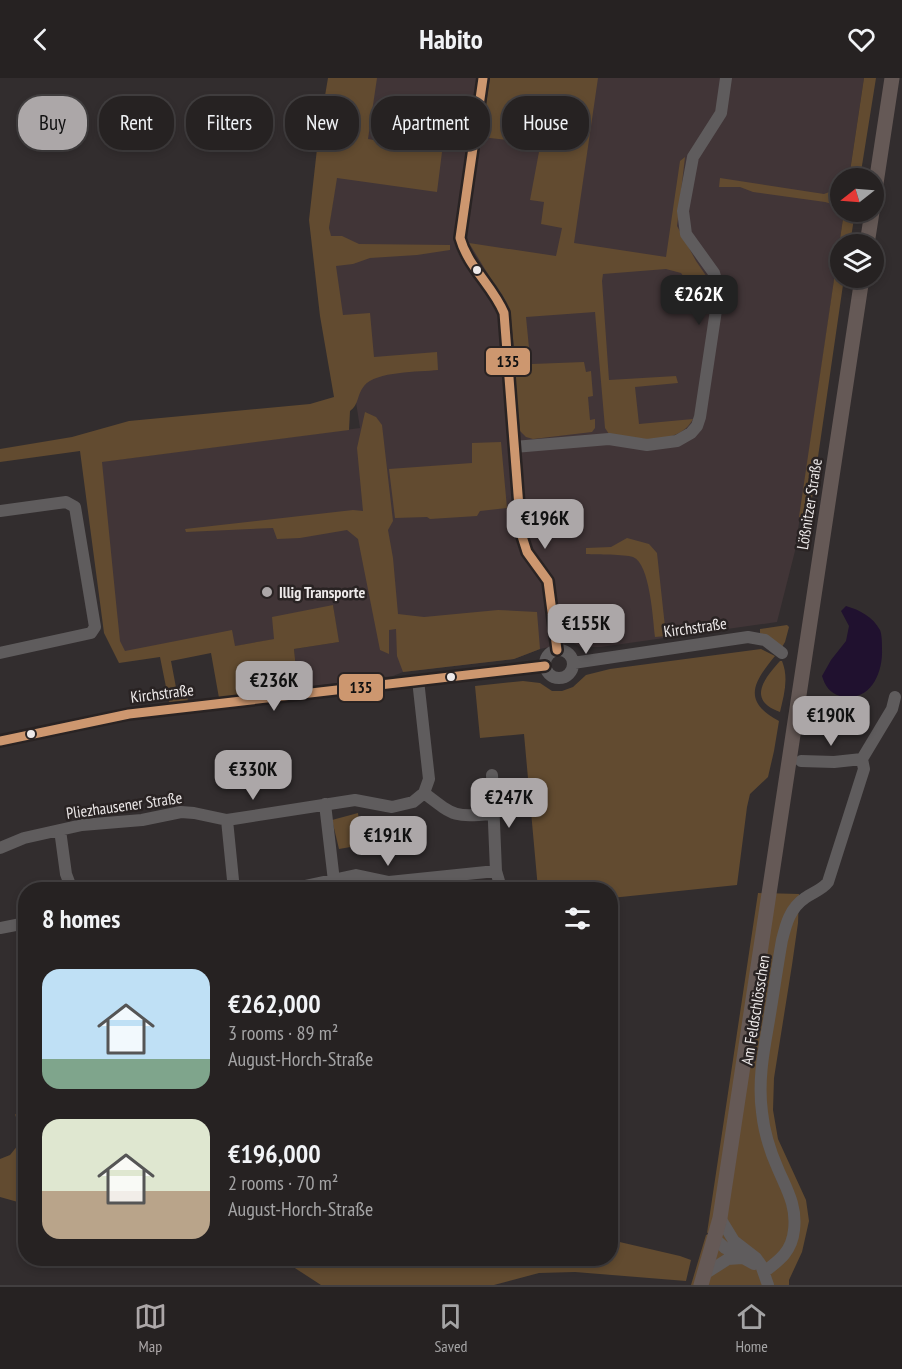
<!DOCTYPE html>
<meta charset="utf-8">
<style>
body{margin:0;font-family:"PT Sans Narrow",sans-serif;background:#2e2a2a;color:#f1f3f6;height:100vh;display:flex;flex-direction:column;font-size:22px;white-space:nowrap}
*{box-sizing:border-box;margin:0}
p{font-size:20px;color:#a4a4a5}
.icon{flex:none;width:33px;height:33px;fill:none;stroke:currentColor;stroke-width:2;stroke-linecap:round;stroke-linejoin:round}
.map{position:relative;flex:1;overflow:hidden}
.sheet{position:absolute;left:18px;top:804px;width:600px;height:384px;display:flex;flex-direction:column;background:#262222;border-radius:24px;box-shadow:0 3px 9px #0003,0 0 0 2px #423f40}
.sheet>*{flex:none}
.hud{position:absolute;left:18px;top:18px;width:600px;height:54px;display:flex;gap:12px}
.needle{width:39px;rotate:253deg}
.fabs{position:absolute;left:830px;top:90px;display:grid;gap:12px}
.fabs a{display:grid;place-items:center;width:54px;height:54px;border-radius:50%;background:#262222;box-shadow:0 3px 9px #0003,0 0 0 2px #423f40;font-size:30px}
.price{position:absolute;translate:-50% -51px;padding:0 14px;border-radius:12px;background:#aca7a8;color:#111;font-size:20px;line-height:39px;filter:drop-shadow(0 2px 3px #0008)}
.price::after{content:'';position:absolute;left:50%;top:36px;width:18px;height:14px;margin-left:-9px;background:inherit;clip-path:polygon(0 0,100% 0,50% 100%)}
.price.selected{background:#222;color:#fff}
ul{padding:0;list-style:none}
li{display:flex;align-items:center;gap:18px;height:150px;padding:0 24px}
li span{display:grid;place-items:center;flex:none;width:168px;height:120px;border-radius:18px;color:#555}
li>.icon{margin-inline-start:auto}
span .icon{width:72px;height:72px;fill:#fffc;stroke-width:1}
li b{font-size:26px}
h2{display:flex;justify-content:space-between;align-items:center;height:72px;padding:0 24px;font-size:26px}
.tag{padding:0 21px;border-radius:24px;background:#262222;box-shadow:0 3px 9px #0003,0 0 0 2px #423f40;font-size:21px;line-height:54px}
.tag.selected{background:#aca7a8;color:#111}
header{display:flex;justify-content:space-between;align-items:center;height:78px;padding:0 24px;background:#262222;font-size:27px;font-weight:600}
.tabs{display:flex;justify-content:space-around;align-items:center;height:84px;border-top:2px solid #423f40;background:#262222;font-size:16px;color:#a4a4a5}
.tabs a{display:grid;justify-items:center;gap:3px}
.tabs .selected{color:#aca7a8}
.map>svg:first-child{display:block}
</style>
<header><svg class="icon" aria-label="back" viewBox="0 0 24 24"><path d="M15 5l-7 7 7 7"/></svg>Habito<svg class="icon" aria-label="heart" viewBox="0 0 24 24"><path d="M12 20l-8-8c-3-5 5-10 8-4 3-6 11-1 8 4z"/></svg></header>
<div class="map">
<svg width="902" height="1207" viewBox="0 0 902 1207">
<rect width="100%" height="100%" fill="#322d2e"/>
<!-- built -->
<path fill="#413537" d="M350,0H864L849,100H840V134H844L795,473L777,544L601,569H580L572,564L540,571L514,581L403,594L393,598L298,610L294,571L338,564L333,527L275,561L169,580L168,572L119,581L99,384L360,350L329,150Z"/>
<!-- green -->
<path fill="#624b30" d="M328,0H377L368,61L442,74L437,114L337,100L329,150L331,158H342L359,166L450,167V172L417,177L370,180L353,186L336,188L343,237L370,235L374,279L437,274L438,292C419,294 376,293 364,308C357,316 359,327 350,333L349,352L102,384L117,534L120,563L125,573L232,552L235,568L274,561L272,539L333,527L339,564L294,571L298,610L219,620L211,575L171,583L178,620L187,619L188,623L169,624L160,579L119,585L104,555L80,373L0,384V371L72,359L129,343L310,326L334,319L320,238L309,142L319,53Z
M490,0H598L574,165L666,179L680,83L685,79L677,148L696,183L711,205L690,207L681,195L666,191L603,196L602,203L609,302L676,298L678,305L635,309L639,346L693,341C678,369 636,361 609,356L605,350L595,234L526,239L529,270H514L510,232L469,165L556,178L562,150L541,146L544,124L530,122L541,63L525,60L516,63L481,59Z
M864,0H876L860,100H849Z
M720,100L824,116L832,113L840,115V128L825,124L753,114L740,109H719Z
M844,134H855L850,166H840V200H844L809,441L799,439Z
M523,282H531L532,286L584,284L586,294L591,293L593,318L588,319L590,342L595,341V350L592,354L533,361L526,359L520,353L513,291L516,285Z
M365,334L376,339L382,347L393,443L388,452L393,480L398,536L424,539L498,532L537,534L540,571L514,581L403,594L397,578L396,551L389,552V576L380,572L358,461L347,452L300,460L277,461L273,450L186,454L185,451L353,432L363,433L357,370Z
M501,364L507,430L480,433L477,438L430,441L427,439L395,440L389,391L472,385V365Z
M627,460L649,466L657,475L666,558L655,559C653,542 650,485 633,479C624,476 598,477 586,476V470L611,469Z
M787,547L789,549L785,564L782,569L760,555V551Z
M761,571L775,578C753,605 742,623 779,643L774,673L768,699L750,716L747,729L737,807L611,820L610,812L538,811L524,656L480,660L475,608L523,603L540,605L552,613H562L573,609L586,597L610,591Z
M780,583H782C789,600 784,617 780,634C746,622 765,600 780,583Z
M358,735L362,767L339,771L332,742Z
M758,815L799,816L798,845L792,887L774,1000L773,1032L778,1061L806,1122L809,1143L802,1174L789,1202V1207H691L706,1157L722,1151L707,1155Z
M15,1036L25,1041V1126L0,1119V1081L10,1077L23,1061Z
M611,1162L680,1178L691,1182L686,1203L575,1194L539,1195L494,1207H321L281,1181H377L384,1189L458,1180H610Z"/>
<!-- water -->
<path fill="#20112f" d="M846,528C860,532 873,539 880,552C882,557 882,565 882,571C883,596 870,625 840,618C830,615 825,608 822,598L831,582L846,563L849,548L841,533Z"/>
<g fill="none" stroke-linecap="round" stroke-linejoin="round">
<!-- minor -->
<path stroke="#5f5c5d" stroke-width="12" d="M483,0L460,160C465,189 496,208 504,235L521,455L527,474L548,503L557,572
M514,369L609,361L647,367L677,363L691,355L697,348L700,339L719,212L714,195L686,156L683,133L693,79L721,35L726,0
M0,433L66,424L75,429L95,549L91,555L0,575
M545 586a14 14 0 1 1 28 0a14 14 0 1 1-28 0Z
M573,585L748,559L765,562L782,575
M0,663L129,636L545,588
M862,681L892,631L895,619
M801,683L834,684L862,681
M492,697L496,793L501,810
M424,715C455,739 454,739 493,736
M325,726L334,803
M227,742L234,812
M60,752L66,796L72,812
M0,770L24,760L82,747L142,742L181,734L194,735L227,742L355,722L392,729L413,724L424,715L429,701L418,602
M286,812L356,797L389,804L496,793
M0,850L26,845
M720,1140L734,1163L756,1180L761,1187L768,1207
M715,1161L725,1170L754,1186
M764,1194C780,1182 792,1173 794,1152C797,1128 787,1112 778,1091C770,1073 764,1054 762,1034C758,1005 763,976 768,948C773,919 777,890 782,862C786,846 790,830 805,820C813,814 822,812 828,804L864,691L862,681
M706,1195L728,1181L742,1180"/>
<!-- major -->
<path stroke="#655956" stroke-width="15" d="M873,125L892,0
M867,166L872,134
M701,1207L720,1140L862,200"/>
<defs>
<path id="bus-1" d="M483,0L460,160C468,189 493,208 504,235L521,455L527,474L548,503L557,572
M0,663L129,636L545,588"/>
</defs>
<!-- bus-1 casing -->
<use href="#bus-1" stroke="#292323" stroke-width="14"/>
<!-- bus-1 -->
<use href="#bus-1" stroke="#cd976f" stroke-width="9"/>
</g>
<!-- markers -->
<g fill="#ede9e9" stroke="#292323" stroke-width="2">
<circle cx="477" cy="192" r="5"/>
<circle cx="451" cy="599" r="5"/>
<circle cx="31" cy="656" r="5"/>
</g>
<circle fill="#aca7a8" stroke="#292323" stroke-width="2" cx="267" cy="514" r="6"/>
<g text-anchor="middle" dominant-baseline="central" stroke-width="5" stroke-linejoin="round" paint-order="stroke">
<!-- street labels -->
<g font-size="16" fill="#ede9e9" stroke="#292323">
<text transform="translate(809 426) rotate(-81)">Lößnitzer Straße</text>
<text transform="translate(695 549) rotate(-8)">Kirchstraße</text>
<text transform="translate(162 615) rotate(-7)">Kirchstraße</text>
<text transform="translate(124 727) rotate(-8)">Pliezhausener Straße</text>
<text transform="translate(755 932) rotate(-81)">Am Feldschlösschen</text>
</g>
<!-- poi labels -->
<g font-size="16" font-weight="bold" fill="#ede9e9" stroke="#292323" text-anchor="start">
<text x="279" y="514">Illig Transporte</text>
</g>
</g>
<g stroke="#292323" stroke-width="2">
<rect x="485" y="269" width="46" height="29" rx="6" fill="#cd976f"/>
<rect x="338" y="595" width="46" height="29" rx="6" fill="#cd976f"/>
</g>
<g font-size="16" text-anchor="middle" font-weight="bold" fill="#111">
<text x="508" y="289">135</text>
<text x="361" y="615">135</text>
</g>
</svg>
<div class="fabs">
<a><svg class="needle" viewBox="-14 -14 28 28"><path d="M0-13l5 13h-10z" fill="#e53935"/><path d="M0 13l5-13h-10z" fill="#a4a4a5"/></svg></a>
<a><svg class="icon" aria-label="layers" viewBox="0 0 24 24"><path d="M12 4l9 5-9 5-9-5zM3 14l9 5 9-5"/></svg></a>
</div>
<b class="price selected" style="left:699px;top:248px">€262K</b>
<b class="price" style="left:545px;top:472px">€196K</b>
<b class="price" style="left:586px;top:577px">€155K</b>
<b class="price" style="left:274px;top:634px">€236K</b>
<b class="price" style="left:831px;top:669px">€190K</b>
<b class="price" style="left:253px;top:723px">€330K</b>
<b class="price" style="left:509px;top:751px">€247K</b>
<b class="price" style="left:388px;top:789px">€191K</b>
<div class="hud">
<a class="tag selected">Buy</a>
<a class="tag">Rent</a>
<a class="tag">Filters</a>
<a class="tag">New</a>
<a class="tag">Apartment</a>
<a class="tag">House</a>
</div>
<section class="sheet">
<h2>8 homes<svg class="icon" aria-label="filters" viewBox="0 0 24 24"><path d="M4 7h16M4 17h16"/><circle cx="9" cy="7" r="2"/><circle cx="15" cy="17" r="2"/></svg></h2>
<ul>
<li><span style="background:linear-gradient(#bfe0f5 75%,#7fa58c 0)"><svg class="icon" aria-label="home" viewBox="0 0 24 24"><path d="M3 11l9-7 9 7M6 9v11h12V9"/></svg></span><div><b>€262,000</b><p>3 rooms · 89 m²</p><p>August-Horch-Straße</p></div></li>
<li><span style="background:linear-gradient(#dfe7d0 60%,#b9a48a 0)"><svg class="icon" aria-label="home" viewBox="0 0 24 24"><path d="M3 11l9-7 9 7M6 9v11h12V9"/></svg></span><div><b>€196,000</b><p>2 rooms · 70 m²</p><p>August-Horch-Straße</p></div></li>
</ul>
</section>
</div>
<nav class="tabs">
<a class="selected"><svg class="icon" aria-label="map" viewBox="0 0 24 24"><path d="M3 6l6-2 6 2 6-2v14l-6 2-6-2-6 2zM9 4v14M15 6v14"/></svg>Map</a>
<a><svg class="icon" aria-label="saved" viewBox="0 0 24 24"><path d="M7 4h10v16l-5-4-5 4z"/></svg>Saved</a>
<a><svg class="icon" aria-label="home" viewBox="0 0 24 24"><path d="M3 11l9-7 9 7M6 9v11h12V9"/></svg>Home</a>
</nav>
